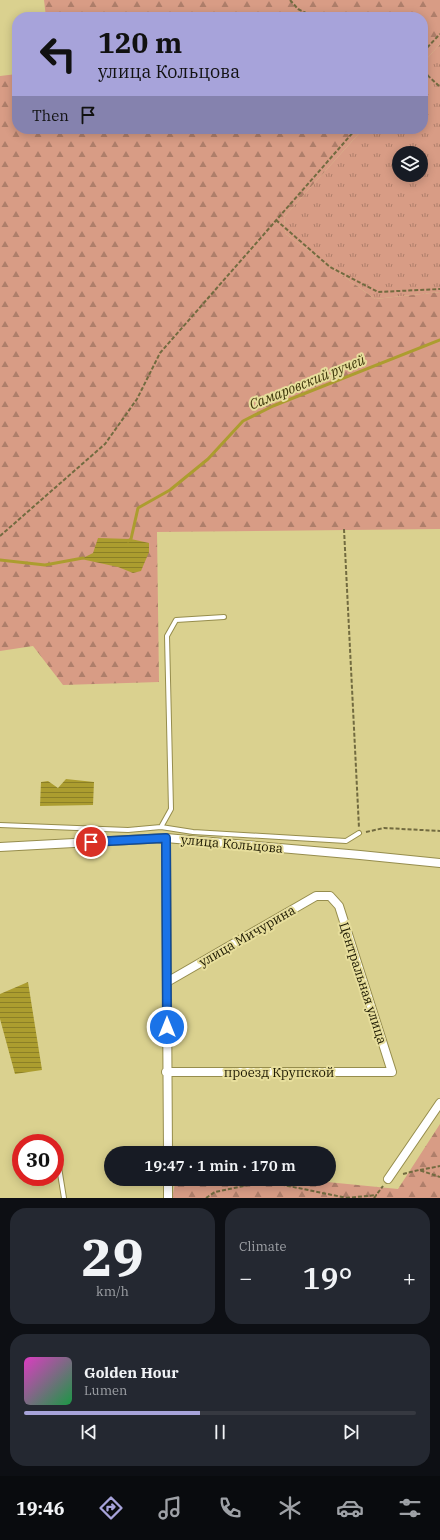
<!DOCTYPE html>
<meta charset="utf-8">
<style>
body{margin:0;font-family:"IBM Plex Serif",serif;background:#242831;color:#f1f3f6;height:100vh;display:flex;flex-direction:column;font-size:15px;white-space:nowrap}
*{box-sizing:border-box;margin:0}
p{font-size:13px;color:#9ea1a6}
.icon{flex:none;width:22px;height:22px;fill:none;stroke:currentColor;stroke-width:2;stroke-linecap:round;stroke-linejoin:round}
.map{position:relative;height:1198px;overflow:hidden}
.side{display:flex;flex-direction:column;gap:10px;padding:10px;background:#0d0f14;flex:1}
.side>*{flex:none}
.guide{position:absolute;left:12px;top:12px;width:416px;height:122px;border-radius:16px;box-shadow:0 2px 10px #0003;background:#a7a3da;color:#111;overflow:hidden}
.tools{position:absolute;left:392px;top:146px;display:grid;gap:8px}
.tools a{display:grid;place-items:center;width:36px;height:36px;border-radius:50%;background:#171b24;box-shadow:0 2px 10px #0003;font-size:20px}
.speed{position:absolute;left:12px;top:1134px;display:flex;gap:8px;font-size:20px;font-weight:700;text-align:center}
.speed>*{display:grid;place-content:center;width:52px;height:52px;border-radius:50%;background:#171b24;box-shadow:0 2px 10px #0003;line-height:1}
.speed .limit{border:6px solid #d22;background:#fff;color:#111}
.pin{position:absolute;display:grid;place-items:center;width:34px;height:34px;color:#fff;margin:-17px;border:2px solid #fff;border-radius:50%;box-shadow:0 1px 4px #0007}
.me{position:absolute;width:44px;margin:-22px;rotate:0deg;stroke-linejoin:round;filter:drop-shadow(0 0 3px #0008)}
.turn{display:flex;align-items:center;gap:14px;height:84px;padding:0 20px;font-size:18px}
.turn .icon{width:52px;height:52px;stroke-width:2.5}
.turn b{display:block;font-size:28px;line-height:34px}
.then{display:flex;align-items:center;height:38px;padding:0 20px;background:#0003;gap:8px;font-size:15px}
.big{font-size:30px;font-weight:600;line-height:1.1}
.side .widget{flex:1;display:flex;flex-direction:column;justify-content:center;gap:6px;min-width:0;padding:0 14px;border-radius:16px;background:#242831}
.side .dial{align-items:center;gap:0}
.dial b{font-size:52px;line-height:1}
.song{display:flex;align-items:center;gap:12px}
.cover{width:48px;height:48px;border-radius:6px;background:linear-gradient(135deg,hsl(310 70% 55%),hsl(140 70% 35%))}
.played{height:4px;border-radius:2px;background:linear-gradient(90deg,#a7a3da 45%,#363941 45%)}
.keys{display:flex;justify-content:space-around;direction:ltr}
.heat{display:flex;justify-content:space-between;align-items:center;font-size:22px;direction:ltr}
.side .tiles{flex:1;display:grid;gap:10px;grid-template-columns:1fr 1fr}
.widget:last-child{grid-column:span 2}
.trip{position:absolute;left:104px;top:1146px;width:232px;height:40px;border-radius:20px;background:#171b24;box-shadow:0 2px 10px #0003;font-weight:600;line-height:40px;text-align:center}
.menu{display:flex;height:64px;justify-content:space-around;align-items:center;background:#090b0e;color:#9ea1a6}
.menu .icon{width:28px;height:28px}
.menu .current{color:#a7a3da}
.menu b{font-size:18px;color:#f1f3f6}
.map>svg:first-child{display:block}
.grass{fill:url(#grass-tufts);fill-rule:evenodd}
.forest{fill:url(#forest-firs)}
.water{fill:url(#water-rules)}
.lines{fill:none;stroke-linecap:round;stroke-linejoin:round}
.stream{stroke:#ac9d2f;stroke-width:3}
.lane-casing{stroke:#968d4d;stroke-width:6}
.street-casing{stroke:#968d4d;stroke-width:10}
.path{stroke:#726b40;stroke-width:2;stroke-dasharray:4 2;stroke-linecap:butt}
.lane{stroke:#fff;stroke-width:4}
.street{stroke:#fff;stroke-width:8}
.route-casing{stroke:#114b97;stroke-width:10}
.route{stroke:#1a73e8;stroke-width:7}
.labels{text-anchor:middle;dominant-baseline:central;stroke-width:4;stroke-linejoin:round;paint-order:stroke}
.street-label{font-size:13px;fill:#1c1800;stroke:#e7de9c}
.water-label{font-size:14px;font-style:italic;fill:#3f380b;stroke:#e7de9c}
</style>
<div class="map">
<svg width="440" height="1198" viewBox="0 0 440 1198">
<defs>
<pattern id="grass-tufts" width="24" height="20" patternUnits="userSpaceOnUse"><rect width="24" height="20" fill="#d89c85"/><path d="M3 7l-1-3M5 7V3M7 7l1-3M15 17l-1-3M17 17v-4M19 17l1-3" fill="none" stroke="#ae7e6a"/></pattern>
<pattern id="forest-firs" width="22" height="20" patternUnits="userSpaceOnUse"><rect width="22" height="20" fill="#d89c85"/><path d="M5 1l3.5 6h-7zM16 11l3.5 6h-7z" fill="#ae7e6a"/></pattern>
<pattern id="water-rules" width="6" height="5" patternUnits="userSpaceOnUse"><rect width="6" height="5" fill="#ac9d2f"/><path d="M0 2.5h6" fill="none" stroke="#8b7f26"/></pattern>
</defs>
<rect width="100%" height="100%" fill="#dad18f"/>
<!-- grass -->
<path class="grass" d="M440,44V292L375,299L286,234L284,217L363,129H423V63ZM399,153H421V175H399Z"/>
<!-- forest -->
<path class="forest" d="M44,0H440V44L423,63V17H46Z
M17,74V129H363L284,217L286,234L375,299L440,292V529L157,532L159,682L63,685L33,646L0,651V76Z
M440,1124V1198H172L176,1179H297L398,1189Z"/>
<!-- water -->
<path class="water" d="M98,538L131,539L149,543V552L141,571L133,573L118,567L81,559L93,553Z
M66,779L94,782L93,805L40,806L41,782L48,781L58,788Z
M28,982L42,1070L15,1074L0,1019V994Z"/>
<g class="lines">
<!-- stream -->
<path class="stream" d="M128,541L131,539L138,508L170,490L208,459L243,421L273,406L440,340
M0,560L45,565L83,558"/>
<defs>
<path id="lane" d="M0,825L128,830L161,827L193,832L346,841L359,833
M161,827L171,809L167,636L176,620L224,617
M58,1161L64,1198"/>
<path id="street" d="M166,838L168,1153
M0,847L166,838L360,855L440,863
M166,1072H392L339,906L330,896H316L167,982
M168,1179V1198
M388,1179L440,1103"/>
</defs>
<!-- lane casing -->
<use href="#lane" class="lane-casing"/>
<!-- street casing -->
<use href="#street" class="street-casing"/>
<!-- path -->
<path class="path" d="M290,0L298,9L314,17
M423,52L440,34
M423,71L440,87
M276,220L330,267L378,292L440,289
M344,529L359,828
M0,536L105,444L137,399L160,353L356,129
M366,832L384,828L440,831
M420,1170L440,1166
M403,1174L419,1170L440,1177
M206,1198L215,1192L248,1185L269,1182L347,1198
M346,1198L377,1195
M374,1198L383,1186"/>
<!-- lane -->
<use href="#lane" class="lane"/>
<!-- street -->
<use href="#street" class="street"/>
</g>
<g class="lines">
<defs>
<path id="route" d="M91,842L166,838L167,1027"/>
</defs>
<!-- route casing -->
<use href="#route" class="route-casing"/>
<!-- route -->
<use href="#route" class="route"/>
</g>
<g class="labels">
<!-- street labels -->
<g class="street-label">
<text transform="translate(232 844) rotate(5)">улица Кольцова</text>
<text transform="translate(247 936) rotate(-30)">улица Мичурина</text>
<text transform="translate(363 983) rotate(72)">Центральная улица</text>
<text x="279" y="1072">проезд Крупской</text>
</g>
<!-- water labels -->
<g class="water-label">
<text transform="translate(307 382) rotate(-22)">Самаровский ручей</text>
</g>
</g>
</svg>
<div class="tools">
<a><svg class="icon" aria-label="layers" viewBox="0 0 24 24"><path d="M12 4l9 5-9 5-9-5zM3 14l9 5 9-5"/></svg></a>
</div>
<div class="speed"><div class="limit">30</div></div>
<div class="pin" style="left:91px;top:842px;background:#d93025"><svg class="icon" aria-label="arrive" viewBox="0 0 24 24"><path d="M6 21V4h12l-3 4 3 4H6"/></svg></div>
<svg class="me" style="left:167px;top:1027px" viewBox="-20 -20 40 40"><circle r="17" fill="#1a73e8" stroke="#fff" stroke-width="3"/><path d="M0-11L8 9 0 5-8 9z" fill="#fff"/></svg>
<div class="trip">19:47 · 1 min · 170 m</div>
<div class="guide">
<div class="turn"><svg class="icon" aria-label="left" viewBox="0 0 24 24"><path d="M17 20v-9H6M10 6l-5 5 5 5"/></svg><div><b>120 m</b>улица Кольцова</div></div>
<div class="then">Then<svg class="icon" aria-label="arrive" viewBox="0 0 24 24"><path d="M6 21V4h12l-3 4 3 4H6"/></svg></div>
</div>
</div>
<section class="side">
<div class="tiles">
<div class="widget dial"><b>29</b><p>km/h</p></div>
<div class="widget"><p>Climate</p>
<div class="heat"><a>−</a><b class="big">19°</b><a>+</a></div>
</div>
<div class="widget">
<div class="song"><i class="cover"></i><div><b>Golden Hour</b><p>Lumen</p></div></div>
<div class="played"></div>
<div class="keys"><svg class="icon" aria-label="previous" viewBox="0 0 24 24"><path d="M18 5L8 12l10 7zM5 5v14"/></svg><svg class="icon" aria-label="pause" viewBox="0 0 24 24"><path d="M8 5v14M16 5v14"/></svg><svg class="icon" aria-label="next" viewBox="0 0 24 24"><path d="M6 5l10 7-10 7zM19 5v14"/></svg></div>
</div>
</div>
</section>
<nav class="menu">
<b>19:46</b>
<svg class="icon current" aria-label="directions" viewBox="0 0 24 24"><path d="M12 3l9 9-9 9-9-9zM9 14v-3h6M13 9l2 2-2 2"/></svg>
<svg class="icon" aria-label="music" viewBox="0 0 24 24"><path d="M9 18V5l10-2v13"/><circle cx="6" cy="18" r="3"/><circle cx="16" cy="16" r="3"/></svg>
<svg class="icon" aria-label="phone" viewBox="0 0 24 24"><path d="M5 4h4l2 5-3 2q2 4 5 5l2-3 5 2v4C11 20 4 13 5 4z"/></svg>
<svg class="icon" aria-label="climate" viewBox="0 0 24 24"><path d="M12 3v18M4 7l16 10M4 17L20 7"/></svg>
<svg class="icon" aria-label="car" viewBox="0 0 24 24"><path d="M5 17H2v-5l4-1 3-4h7l3 4 3 1v5h-3M9 17h6M6 11h13"/><circle cx="7" cy="17" r="2"/><circle cx="17" cy="17" r="2"/></svg>
<svg class="icon" aria-label="filters" viewBox="0 0 24 24"><path d="M4 7h16M4 17h16"/><circle cx="9" cy="7" r="2"/><circle cx="15" cy="17" r="2"/></svg>
</nav>
